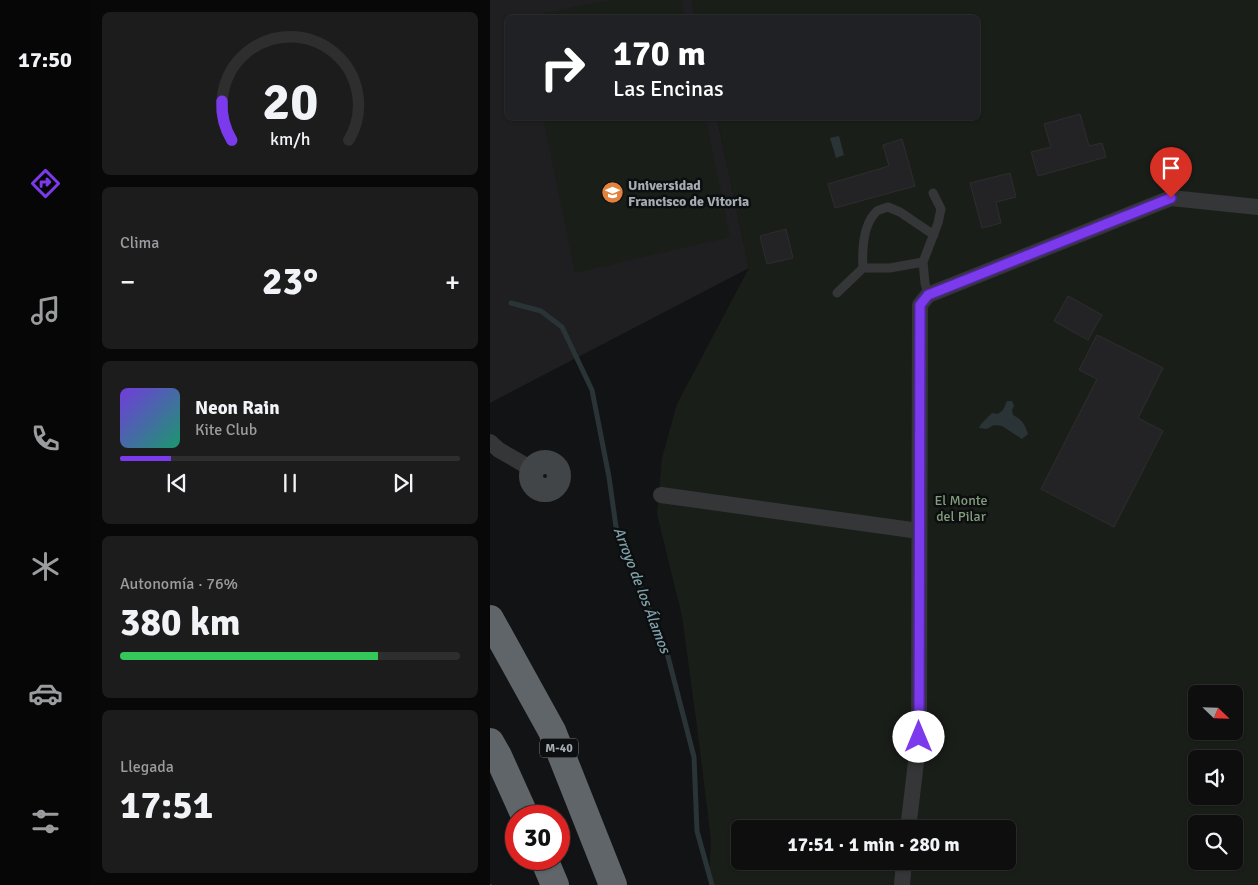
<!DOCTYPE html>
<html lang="es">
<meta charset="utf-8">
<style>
body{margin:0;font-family:Signika,sans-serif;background:#1c1c1d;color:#f1f3f6;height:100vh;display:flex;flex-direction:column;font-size:19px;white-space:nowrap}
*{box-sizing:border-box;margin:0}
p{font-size:16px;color:#9b9c9e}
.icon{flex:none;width:28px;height:28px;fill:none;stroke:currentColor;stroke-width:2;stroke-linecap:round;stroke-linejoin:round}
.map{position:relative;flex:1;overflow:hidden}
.details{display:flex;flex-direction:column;gap:12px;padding:12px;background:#080808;width:400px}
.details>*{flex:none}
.banner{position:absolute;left:15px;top:15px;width:475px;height:105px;border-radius:8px;box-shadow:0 1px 4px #0004,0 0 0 1px #2e2e2f;background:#202124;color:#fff;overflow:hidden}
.needle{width:32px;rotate:113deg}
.tools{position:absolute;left:698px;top:685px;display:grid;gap:10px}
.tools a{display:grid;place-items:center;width:55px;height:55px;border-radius:8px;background:#0e0e0f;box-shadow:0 1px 4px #0004,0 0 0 1px #2e2e2f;font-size:25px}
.speed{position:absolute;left:15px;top:805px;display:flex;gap:10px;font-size:25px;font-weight:700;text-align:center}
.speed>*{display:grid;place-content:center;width:65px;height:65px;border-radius:50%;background:#0e0e0f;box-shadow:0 1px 4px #0004,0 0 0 1px #2e2e2f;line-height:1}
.speed .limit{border:8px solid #d22;background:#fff;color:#111}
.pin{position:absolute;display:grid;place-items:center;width:42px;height:42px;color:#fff;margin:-51px -21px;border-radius:50% 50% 50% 0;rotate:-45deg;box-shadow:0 0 5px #0007}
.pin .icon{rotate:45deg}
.me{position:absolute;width:55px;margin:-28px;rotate:0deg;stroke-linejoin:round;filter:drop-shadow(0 0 4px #0008)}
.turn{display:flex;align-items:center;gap:18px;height:105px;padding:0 25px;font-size:22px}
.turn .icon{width:65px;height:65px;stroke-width:2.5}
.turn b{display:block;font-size:35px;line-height:42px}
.big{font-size:38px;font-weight:800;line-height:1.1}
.details .tile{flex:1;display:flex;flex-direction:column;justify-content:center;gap:8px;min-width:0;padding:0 18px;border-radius:8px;background:#1c1c1d}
.details .dial{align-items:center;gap:0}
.dial svg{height:130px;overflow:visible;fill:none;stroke:#2e2e2f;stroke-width:7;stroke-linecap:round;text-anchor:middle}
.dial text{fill:#f1f3f6;stroke:none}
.song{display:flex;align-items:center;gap:15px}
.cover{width:60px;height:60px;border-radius:8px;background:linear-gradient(135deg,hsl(260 70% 55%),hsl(160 70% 35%))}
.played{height:5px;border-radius:2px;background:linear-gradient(90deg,#7c3aed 15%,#2e2e2f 15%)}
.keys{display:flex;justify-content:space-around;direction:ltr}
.heat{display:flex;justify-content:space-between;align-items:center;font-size:28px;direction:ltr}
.charge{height:8px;border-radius:4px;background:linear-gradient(90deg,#34c759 76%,#2e2e2f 0)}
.trip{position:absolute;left:241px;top:820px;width:285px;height:50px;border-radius:8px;background:#0e0e0f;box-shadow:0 1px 4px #0004,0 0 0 1px #2e2e2f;font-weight:800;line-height:50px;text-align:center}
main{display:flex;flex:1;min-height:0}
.tab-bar{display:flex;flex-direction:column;width:90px;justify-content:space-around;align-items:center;background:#060606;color:#9b9c9e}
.tab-bar .icon{width:35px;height:35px}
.tab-bar .on{color:#7c3aed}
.tab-bar b{font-size:22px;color:#f1f3f6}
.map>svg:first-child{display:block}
.built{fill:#1f1f21}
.green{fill:#1a1e19;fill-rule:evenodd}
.water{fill:#2a3436}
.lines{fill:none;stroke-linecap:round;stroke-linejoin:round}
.stream{stroke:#2a3436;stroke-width:5}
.building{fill:#232325;stroke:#2d2d30}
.path{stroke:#3a3d3f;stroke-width:3;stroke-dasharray:2.5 4;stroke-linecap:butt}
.lane{stroke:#343638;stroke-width:9}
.street{stroke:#343638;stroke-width:16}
.secondary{stroke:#424548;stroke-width:24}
.highway{stroke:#606569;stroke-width:28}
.route-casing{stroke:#51269a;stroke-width:12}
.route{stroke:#7c3aed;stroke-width:9}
.labels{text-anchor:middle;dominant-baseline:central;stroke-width:5;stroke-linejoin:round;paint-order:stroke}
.shield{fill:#0d0e0f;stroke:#777d82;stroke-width:1}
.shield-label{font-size:12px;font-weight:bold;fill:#a5adb3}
.poi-label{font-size:14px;font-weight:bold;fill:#a5adb3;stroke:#0d0e0f;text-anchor:start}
.park-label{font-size:14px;fill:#839d7e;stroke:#0d0e0f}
.water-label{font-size:15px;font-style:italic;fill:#7fa1ab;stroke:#0d0e0f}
</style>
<main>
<nav class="tab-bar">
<b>17:50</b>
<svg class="icon on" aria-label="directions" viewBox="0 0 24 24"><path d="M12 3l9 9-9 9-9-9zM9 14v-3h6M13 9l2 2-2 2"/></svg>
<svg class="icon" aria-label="music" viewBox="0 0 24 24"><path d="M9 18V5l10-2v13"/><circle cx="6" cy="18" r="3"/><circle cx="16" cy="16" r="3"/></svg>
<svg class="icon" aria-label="phone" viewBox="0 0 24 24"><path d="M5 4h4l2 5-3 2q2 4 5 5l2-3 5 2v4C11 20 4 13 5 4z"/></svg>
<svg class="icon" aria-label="climate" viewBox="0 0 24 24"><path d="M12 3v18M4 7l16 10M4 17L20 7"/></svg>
<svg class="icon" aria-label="car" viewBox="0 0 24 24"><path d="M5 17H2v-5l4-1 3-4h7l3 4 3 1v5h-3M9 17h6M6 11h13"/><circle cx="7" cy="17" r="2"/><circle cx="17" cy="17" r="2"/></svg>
<svg class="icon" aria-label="filters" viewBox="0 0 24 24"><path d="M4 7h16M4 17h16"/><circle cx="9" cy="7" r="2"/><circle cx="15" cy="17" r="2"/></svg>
</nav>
<section class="details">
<div class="tile dial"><svg viewBox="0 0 100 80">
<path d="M14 69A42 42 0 1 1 86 69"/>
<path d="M14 69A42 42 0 0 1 8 45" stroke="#7c3aed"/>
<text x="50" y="56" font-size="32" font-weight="700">20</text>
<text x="50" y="72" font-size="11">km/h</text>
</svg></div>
<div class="tile"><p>Clima</p>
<div class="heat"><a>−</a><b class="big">23°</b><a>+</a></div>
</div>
<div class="tile">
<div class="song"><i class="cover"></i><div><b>Neon Rain</b><p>Kite Club</p></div></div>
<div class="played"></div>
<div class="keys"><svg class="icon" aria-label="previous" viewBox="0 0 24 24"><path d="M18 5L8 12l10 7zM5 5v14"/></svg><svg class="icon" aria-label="pause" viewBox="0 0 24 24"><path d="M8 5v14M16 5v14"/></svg><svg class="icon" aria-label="next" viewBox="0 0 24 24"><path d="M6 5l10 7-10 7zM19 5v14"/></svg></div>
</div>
<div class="tile"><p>Autonomía · 76%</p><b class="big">380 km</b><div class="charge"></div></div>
<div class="tile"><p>Llegada</p><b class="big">17:51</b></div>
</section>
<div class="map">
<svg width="768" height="885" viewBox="0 0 768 885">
<rect width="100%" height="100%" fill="#121314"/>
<!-- built -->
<path class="built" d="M0,0H203L202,2L205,17L18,18V118H227L259,268L0,403Z"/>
<!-- green -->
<path class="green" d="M118,0H192L195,17H36Z
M203,0H768V885H219L221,840L206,719L192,616L167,514L172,458L187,404L259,268L227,118H488V18L205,17L202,2ZM706,694H744V731H706ZM706,759H744V796H706ZM706,824H744V861H706ZM250,829H518V861H250Z
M53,118H216L240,237L85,273Z"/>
<!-- water -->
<path class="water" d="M349,136L354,155L346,158L340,138Z
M517,401H522L524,406L522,410L523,415C532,420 535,424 538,434L532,439L512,426L504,425L497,429L489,428L491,424L502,413L508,414L513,410Z"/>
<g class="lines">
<!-- stream -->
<path class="stream" d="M21,303L51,311L72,327L102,390L119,477L126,527L176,649L204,757L207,831L222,885"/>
</g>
<!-- building -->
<path class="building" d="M590,114L599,146L612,143L616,157L548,176L541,152L561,147L554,124Z
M412,139L425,186L345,208L338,184L399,166L393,145Z
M520,173L526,197L506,202L511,223L492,228L480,183Z
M296,229L303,258L277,264L270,236Z
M578,296L612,315L598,340L564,321Z
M607,335L673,368L648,418L673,431L624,527L551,489L607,379L589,370Z"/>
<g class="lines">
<!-- path -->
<path class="path" d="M0,884V885"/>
<!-- lane -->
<path class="lane" d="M433,262L435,283L438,295
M373,268C372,251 373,224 387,211C390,209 395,208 398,207L410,212L444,235
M347,293L373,268H400L433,262L448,223L451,209L443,193"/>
<!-- street -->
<path class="street" d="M0,442L9,450L42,469
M171,495L429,531
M418,829L429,737L430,305L438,295L681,198L768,207
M412,885L414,861"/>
<!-- secondary -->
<path class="secondary" d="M41 476a14 14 0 1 1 28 0a14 14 0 1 1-28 0Z"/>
<!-- highway -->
<path class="highway" d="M0,619L62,731L123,885
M0,742L8,756L35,816
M54,859L65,885"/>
</g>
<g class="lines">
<defs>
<path id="route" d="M429,737L430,305L438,295L681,198"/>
</defs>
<!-- route casing -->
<use href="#route" class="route-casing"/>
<!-- route -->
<use href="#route" class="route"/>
</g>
<!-- icons -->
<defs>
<symbol id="university-disc" viewBox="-11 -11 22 22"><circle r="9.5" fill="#e1833e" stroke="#0d0e0f"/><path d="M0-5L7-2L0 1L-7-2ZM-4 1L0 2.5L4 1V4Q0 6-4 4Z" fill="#fff"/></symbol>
</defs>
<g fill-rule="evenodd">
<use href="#university-disc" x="110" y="180" width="25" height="25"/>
</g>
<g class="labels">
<!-- shield labels -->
<rect class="shield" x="50" y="738.5" width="38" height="19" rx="4"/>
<g class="shield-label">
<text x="69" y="748">M-40</text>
</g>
<!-- poi labels -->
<g class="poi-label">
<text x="138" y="185">Universidad<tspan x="138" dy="16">Francisco de Vitoria</tspan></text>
</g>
<!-- park labels -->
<g class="park-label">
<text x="471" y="500">El Monte<tspan x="471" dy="16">del Pilar</tspan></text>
</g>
<!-- water labels -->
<g class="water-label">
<text transform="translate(152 590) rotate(69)">Arroyo de los Álamos</text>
</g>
</g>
</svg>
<div class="tools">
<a><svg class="needle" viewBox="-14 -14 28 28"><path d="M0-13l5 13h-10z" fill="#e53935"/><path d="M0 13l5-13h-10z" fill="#9b9c9e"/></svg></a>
<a><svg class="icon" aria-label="sound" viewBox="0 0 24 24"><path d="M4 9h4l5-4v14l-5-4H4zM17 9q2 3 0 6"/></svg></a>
<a><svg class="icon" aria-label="search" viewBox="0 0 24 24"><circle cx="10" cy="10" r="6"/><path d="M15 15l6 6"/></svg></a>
</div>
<div class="speed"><div class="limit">30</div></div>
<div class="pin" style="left:681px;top:198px;background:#d93025"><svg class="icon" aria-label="arrive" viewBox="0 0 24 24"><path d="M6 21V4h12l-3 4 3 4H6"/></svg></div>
<svg class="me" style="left:429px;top:737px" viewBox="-20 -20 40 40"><circle r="19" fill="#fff"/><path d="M0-13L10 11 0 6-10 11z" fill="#7c3aed"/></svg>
<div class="trip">17:51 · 1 min · 280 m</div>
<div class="banner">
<div class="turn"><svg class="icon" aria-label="right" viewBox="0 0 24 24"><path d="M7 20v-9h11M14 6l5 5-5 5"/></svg><div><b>170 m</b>Las Encinas</div></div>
</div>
</div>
</main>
